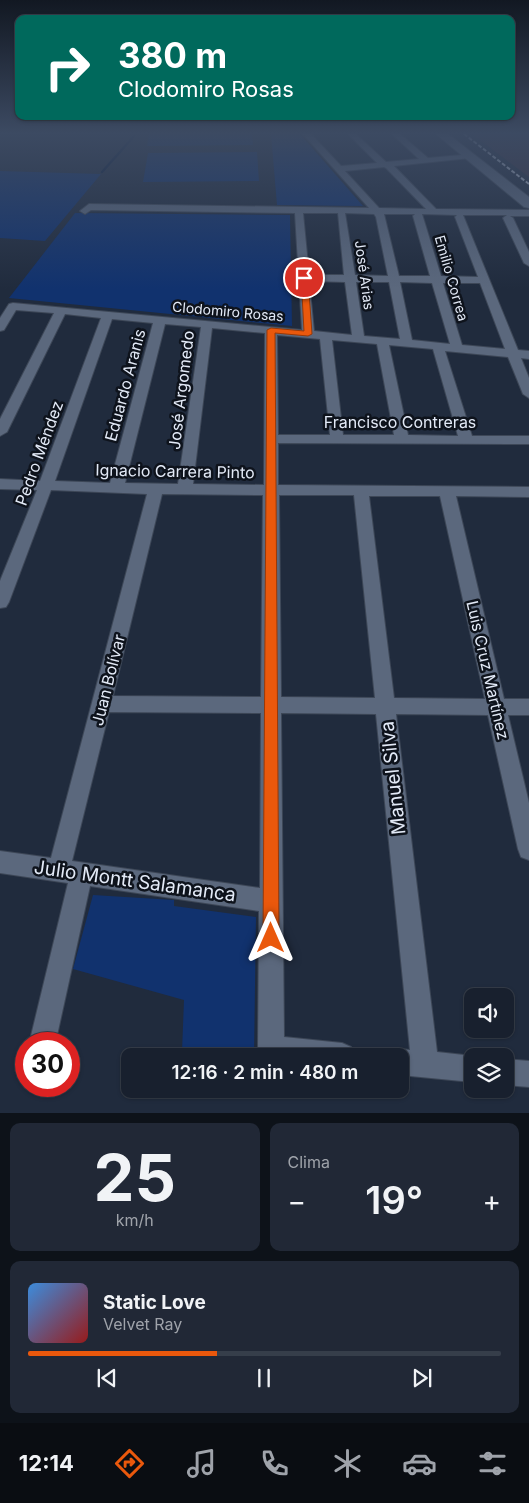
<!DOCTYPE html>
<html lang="es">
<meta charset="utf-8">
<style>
body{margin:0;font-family:Inter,sans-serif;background:#212836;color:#f1f3f6;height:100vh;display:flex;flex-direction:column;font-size:19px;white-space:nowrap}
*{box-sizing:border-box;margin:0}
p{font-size:16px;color:#9fa3aa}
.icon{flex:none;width:28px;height:28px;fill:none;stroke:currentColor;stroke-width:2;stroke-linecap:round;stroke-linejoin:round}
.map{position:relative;height:1113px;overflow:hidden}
.details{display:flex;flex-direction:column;gap:10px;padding:10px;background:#0d1219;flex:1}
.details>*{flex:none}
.guide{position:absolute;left:15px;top:15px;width:500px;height:105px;border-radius:10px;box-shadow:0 1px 4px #0004,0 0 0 1px #363e4a;background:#00695c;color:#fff;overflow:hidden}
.controls{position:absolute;left:464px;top:988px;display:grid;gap:10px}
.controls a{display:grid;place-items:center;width:50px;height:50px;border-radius:10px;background:#18202e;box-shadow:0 1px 4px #0004,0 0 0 1px #363e4a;font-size:25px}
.speed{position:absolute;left:15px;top:1032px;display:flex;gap:10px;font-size:25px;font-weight:700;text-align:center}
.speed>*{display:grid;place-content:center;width:65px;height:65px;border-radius:50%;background:#18202e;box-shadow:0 1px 4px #0004,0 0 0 1px #363e4a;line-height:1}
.speed .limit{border:8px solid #d22;background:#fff;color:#111}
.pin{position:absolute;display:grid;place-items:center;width:42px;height:42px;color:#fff;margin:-21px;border:2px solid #fff;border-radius:50%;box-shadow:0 1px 5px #0007}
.me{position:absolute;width:55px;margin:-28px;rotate:0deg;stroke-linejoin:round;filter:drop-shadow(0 0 4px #0008)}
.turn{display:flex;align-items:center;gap:18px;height:105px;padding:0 20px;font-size:22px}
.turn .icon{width:65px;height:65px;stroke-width:2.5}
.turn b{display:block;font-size:35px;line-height:42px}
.big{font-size:38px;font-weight:600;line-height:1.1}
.details .card{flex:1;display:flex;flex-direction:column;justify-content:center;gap:8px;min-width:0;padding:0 18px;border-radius:10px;background:#212836}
.details .dial{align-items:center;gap:0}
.dial b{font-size:65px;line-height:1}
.song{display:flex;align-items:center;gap:15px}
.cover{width:60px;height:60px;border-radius:8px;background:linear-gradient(135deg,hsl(210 70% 55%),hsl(0 70% 35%))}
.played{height:5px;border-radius:2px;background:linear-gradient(90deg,#ea580c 40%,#363e4a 40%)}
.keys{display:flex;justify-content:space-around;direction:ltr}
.heat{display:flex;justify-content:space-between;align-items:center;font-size:28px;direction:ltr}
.details .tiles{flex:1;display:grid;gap:10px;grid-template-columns:1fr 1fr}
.card:last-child{grid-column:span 2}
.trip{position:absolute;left:121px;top:1048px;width:288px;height:50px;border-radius:10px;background:#18202e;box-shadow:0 1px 4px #0004,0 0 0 1px #363e4a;font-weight:600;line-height:50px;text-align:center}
.tab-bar{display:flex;height:80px;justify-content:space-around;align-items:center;background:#0a0d12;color:#9fa3aa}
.tab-bar .icon{width:35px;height:35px}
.tab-bar .current{color:#ea580c}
.tab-bar b{font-size:22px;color:#f1f3f6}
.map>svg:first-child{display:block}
.education{fill:#372e3e}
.green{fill:#11326e}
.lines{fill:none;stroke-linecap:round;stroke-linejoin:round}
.stream{stroke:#001435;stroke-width:2.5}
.street-casing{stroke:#3d4757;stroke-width:2}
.secondary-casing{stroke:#3d4757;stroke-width:2}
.street{fill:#5b687d;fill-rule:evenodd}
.secondary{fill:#5b687d;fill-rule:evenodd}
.rail{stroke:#c4ccda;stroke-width:2;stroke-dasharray:4 2;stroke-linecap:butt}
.route{fill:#ea580c;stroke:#983908}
.labels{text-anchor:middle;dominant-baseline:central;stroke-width:5;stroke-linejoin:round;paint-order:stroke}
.far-street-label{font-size:14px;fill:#e3eaf7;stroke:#0e131c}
.street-label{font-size:16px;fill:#e3eaf7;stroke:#0e131c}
.near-street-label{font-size:19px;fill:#e3eaf7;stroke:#0e131c}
</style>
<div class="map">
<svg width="529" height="1113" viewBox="0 0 529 1113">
<rect width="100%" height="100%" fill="#202b3d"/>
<!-- education -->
<path class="education" d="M472,134H529V177Z"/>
<!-- green -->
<path class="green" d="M149,134H252L253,145L147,146Z
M271,134H300L363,206L277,205Z
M257,152L259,181L143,182L148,153Z
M0,171L101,174L45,241L0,238Z
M75,213L290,215L292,326L9,298Z
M93,895L174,900V906L256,917L254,1056H201L182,1052L184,1000L73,969Z"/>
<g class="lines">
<!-- stream -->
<path class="stream" d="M102,172L136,134"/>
<defs>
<path id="street" d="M303,134H311L341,166L377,163L348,134H356L386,162L419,159L392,134H400L428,158L473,154V158H470L394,166L436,209L529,210V216H510L513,218L529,252V266L524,263L503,218L507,215H463L518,350L529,351V359L521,358L529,378V398L523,394L508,357L445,351L472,436H529V444L278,443V485L529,487V497L456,496L504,699H529V715H508L529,803V860L521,857L518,849L488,715L396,714L437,1052L473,1056L472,1082L400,1075V1056H389L391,1053L400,1049L410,1050L376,714L281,713L284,1037L342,1043L351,1047L355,1056H261L258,1049L259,911L90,886L56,1040L54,1044H32L30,1040L68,883L0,873V851L51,858L147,494L51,490L9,602L6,607L0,608V581L37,490L0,489V479L40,481L101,318L65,314L7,432L0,436V419L54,313L16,310L4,330L0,331V318L9,304L13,303L302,330L295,213L91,210L85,214L80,211L89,204L369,208ZM384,167L386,168L426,209L379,208L345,171ZM303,213H338L344,275H309ZM345,213L374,214L376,217L388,276L355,275ZM384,214H415L413,216L430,276H399ZM422,214L457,215L455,217L478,277L441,276ZM309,281L345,282L352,335L314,331ZM356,282H389L400,339L364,336ZM400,282L432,283L450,344L412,340ZM443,283H480L505,349L462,345ZM112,319L153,323L110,483L55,481ZM165,324L201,327L178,484L125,483ZM212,328L265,333L264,485L193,484ZM277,335L320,339L330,435H278ZM332,340L377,344L394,435H343ZM389,345L433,349L458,436L408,435ZM162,494L263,495L261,697L113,696ZM279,495H354L375,698L281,697ZM369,496H440L485,699L394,698ZM109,712L261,713L260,888L72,861Z
M505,1059L529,1061V1087L505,1085Z"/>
<path id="secondary" d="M436,134H448L529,197V208L524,207Z"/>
</defs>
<!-- street casing -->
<use href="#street" class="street-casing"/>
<!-- secondary casing -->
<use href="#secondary" class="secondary-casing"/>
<!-- street -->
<use href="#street" class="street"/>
<!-- secondary -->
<use href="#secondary" class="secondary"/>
<!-- rail -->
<path class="rail" d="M464,134L529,184"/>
</g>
<!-- sky -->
<linearGradient id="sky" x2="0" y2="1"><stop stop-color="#121822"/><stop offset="0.46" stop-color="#3c4a62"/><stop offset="1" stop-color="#3c4a62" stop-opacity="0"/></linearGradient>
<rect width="529" height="289" fill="url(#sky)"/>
<!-- route -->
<path class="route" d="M301,276L308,278L312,334L308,336L275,333L279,938L277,944L271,946L265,944L263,938L267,330L271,328L304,331Z"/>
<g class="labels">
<!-- far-street labels -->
<g class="far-street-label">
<text transform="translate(365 275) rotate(82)">José Arias</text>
<text transform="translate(452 278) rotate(74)">Emilio Correa</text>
<text transform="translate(228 311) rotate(5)">Clodomiro Rosas</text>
</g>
<!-- street labels -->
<g class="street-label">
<text transform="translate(125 385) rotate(-75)">Eduardo Aranis</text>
<text transform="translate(181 390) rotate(-83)">José Argomedo</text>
<text x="400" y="422">Francisco Contreras</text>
<text transform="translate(39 453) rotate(-70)">Pedro Méndez</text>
<text transform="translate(175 471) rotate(1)">Ignacio Carrera Pinto</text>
<text transform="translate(488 670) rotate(77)">Luis Cruz Martínez</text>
<text transform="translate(108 680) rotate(-76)">Juan Bolívar</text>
</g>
<!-- near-street labels -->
<g class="near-street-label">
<text transform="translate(393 778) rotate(-96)">Manuel Silva</text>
<text transform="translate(135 881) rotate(8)">Julio Montt Salamanca</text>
</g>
</g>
</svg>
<div class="controls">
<a><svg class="icon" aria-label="sound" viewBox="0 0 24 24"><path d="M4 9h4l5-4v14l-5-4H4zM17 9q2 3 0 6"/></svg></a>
<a><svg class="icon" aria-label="layers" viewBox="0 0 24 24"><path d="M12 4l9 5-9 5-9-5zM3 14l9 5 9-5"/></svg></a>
</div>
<div class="speed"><div class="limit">30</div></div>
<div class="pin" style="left:304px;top:278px;background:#d93025"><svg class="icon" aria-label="arrive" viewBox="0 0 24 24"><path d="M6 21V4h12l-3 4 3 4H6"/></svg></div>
<svg class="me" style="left:271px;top:938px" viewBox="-20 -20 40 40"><path d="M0-17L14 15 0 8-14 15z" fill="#ea580c" stroke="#fff" stroke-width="4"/></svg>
<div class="trip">12:16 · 2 min · 480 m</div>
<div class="guide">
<div class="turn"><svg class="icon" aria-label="right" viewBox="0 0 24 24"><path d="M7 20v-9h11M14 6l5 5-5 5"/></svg><div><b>380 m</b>Clodomiro Rosas</div></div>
</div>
</div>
<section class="details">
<div class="tiles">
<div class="card dial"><b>25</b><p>km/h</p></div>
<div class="card"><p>Clima</p>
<div class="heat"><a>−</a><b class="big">19°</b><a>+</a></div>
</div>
<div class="card">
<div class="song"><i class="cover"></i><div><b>Static Love</b><p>Velvet Ray</p></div></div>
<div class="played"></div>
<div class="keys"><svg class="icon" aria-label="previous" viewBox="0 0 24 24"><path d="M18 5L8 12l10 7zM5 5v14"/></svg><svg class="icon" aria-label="pause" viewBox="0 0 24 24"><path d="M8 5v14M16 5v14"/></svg><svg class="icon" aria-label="next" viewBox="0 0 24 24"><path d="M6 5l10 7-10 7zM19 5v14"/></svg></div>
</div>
</div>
</section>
<nav class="tab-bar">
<b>12:14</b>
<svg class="icon current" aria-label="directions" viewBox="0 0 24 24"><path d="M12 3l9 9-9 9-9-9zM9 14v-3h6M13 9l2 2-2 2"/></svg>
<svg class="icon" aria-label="music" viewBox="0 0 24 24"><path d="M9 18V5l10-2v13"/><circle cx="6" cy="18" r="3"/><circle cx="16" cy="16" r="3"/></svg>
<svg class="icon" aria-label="phone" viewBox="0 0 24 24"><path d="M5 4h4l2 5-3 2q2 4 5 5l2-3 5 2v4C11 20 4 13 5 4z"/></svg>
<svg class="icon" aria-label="climate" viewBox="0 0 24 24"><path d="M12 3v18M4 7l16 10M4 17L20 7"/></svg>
<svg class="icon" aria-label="car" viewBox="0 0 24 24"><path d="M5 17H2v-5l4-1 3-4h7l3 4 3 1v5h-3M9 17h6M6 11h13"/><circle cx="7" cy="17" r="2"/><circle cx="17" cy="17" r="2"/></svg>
<svg class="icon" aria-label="filters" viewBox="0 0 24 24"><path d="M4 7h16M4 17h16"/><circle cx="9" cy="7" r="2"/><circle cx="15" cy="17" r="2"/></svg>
</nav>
